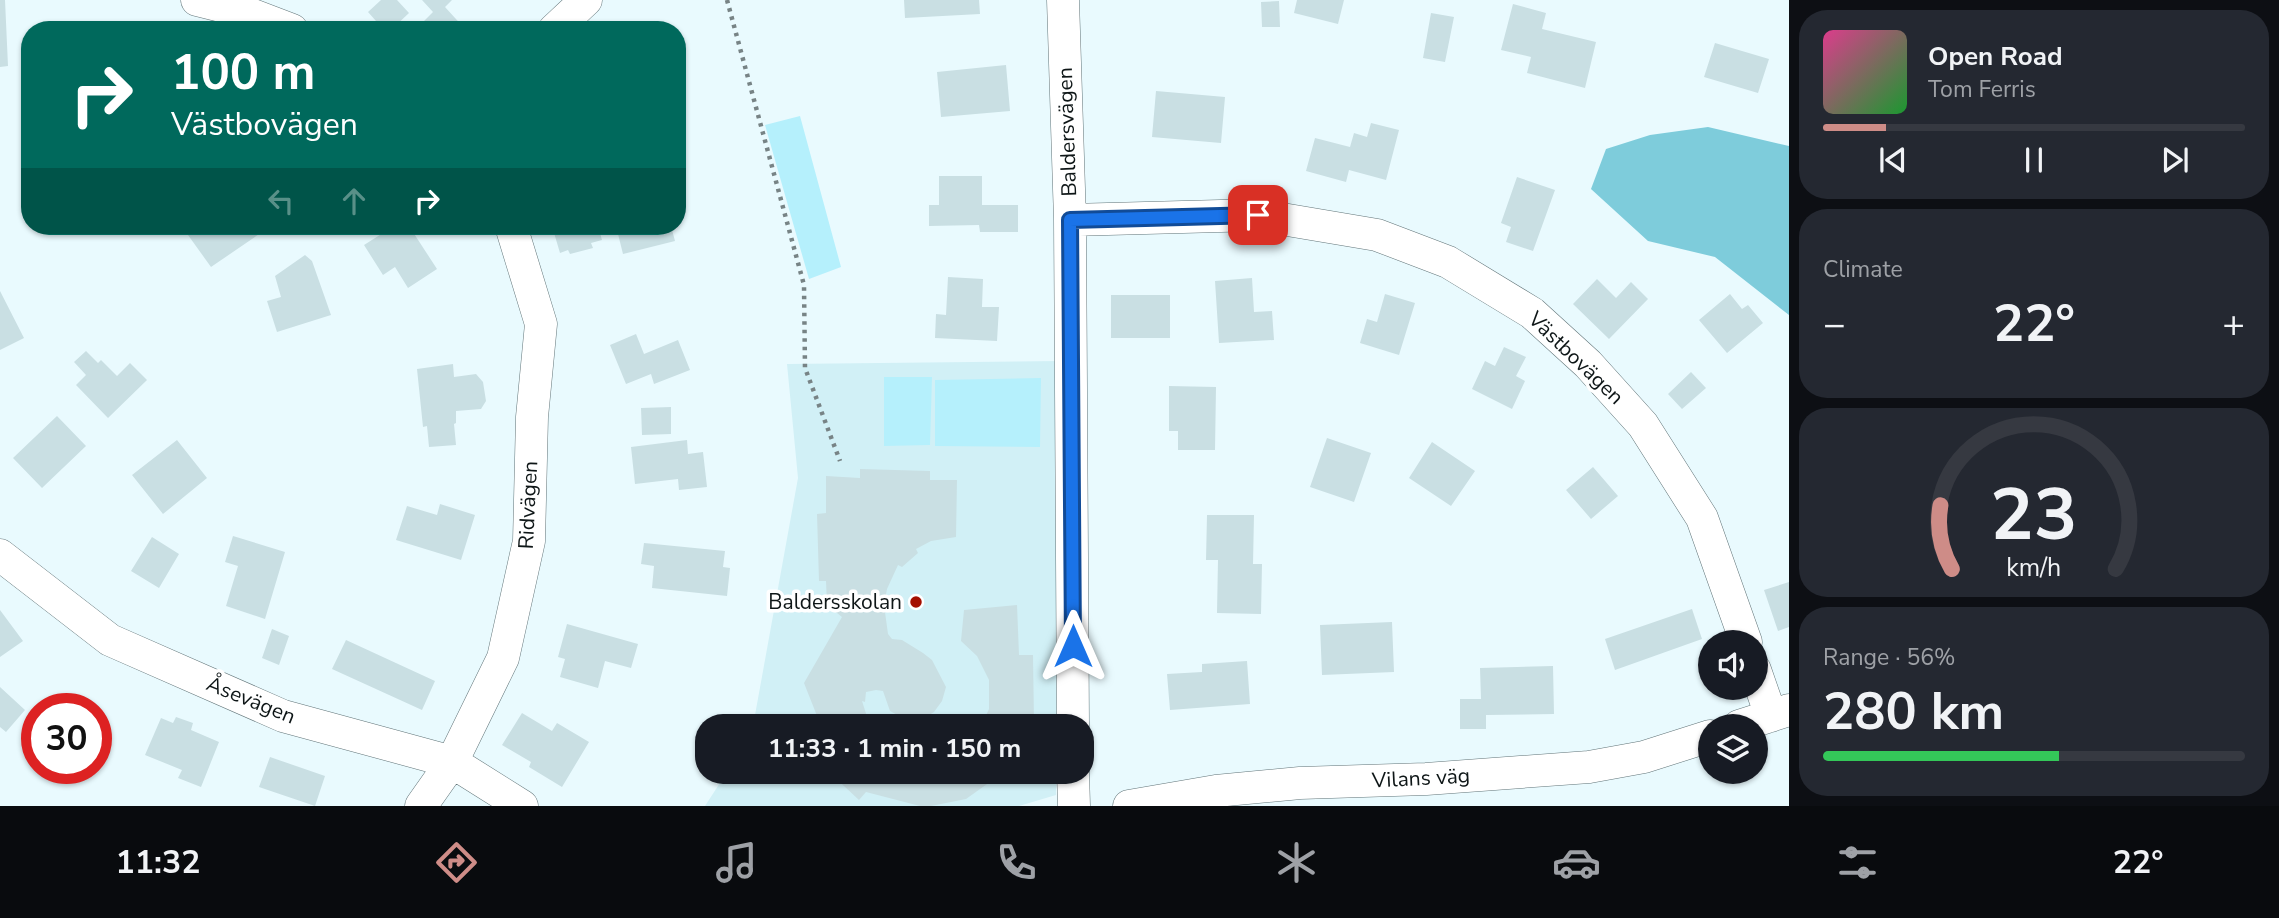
<!DOCTYPE html>
<meta charset="utf-8">
<style>
body{margin:0;font-family:"Nunito Sans",sans-serif;background:#242831;color:#f1f3f6;height:100vh;display:flex;flex-direction:column;font-size:26px;white-space:nowrap}
*{box-sizing:border-box;margin:0}
p{font-size:23px;color:#9ea1a6}
.icon{flex:none;width:38px;height:38px;fill:none;stroke:currentColor;stroke-width:2;stroke-linecap:round;stroke-linejoin:round}
.map{position:relative;flex:1;overflow:hidden}
.details{display:flex;flex-direction:column;gap:10px;padding:10px;background:#0d0f14;width:490px}
.details>*{flex:none}
.top-card{position:absolute;left:21px;top:21px;width:665px;height:214px;border-radius:28px;box-shadow:0 2px 5px #0004;background:#00695c;color:#fff;overflow:hidden}
.tools{position:absolute;left:1698px;top:630px;display:grid;gap:14px}
.tools a{display:grid;place-items:center;width:70px;height:70px;border-radius:50%;background:#171b24;box-shadow:0 2px 5px #0004;font-size:35px}
.speed{position:absolute;left:21px;top:693px;display:flex;gap:14px;font-size:35px;font-weight:700;text-align:center}
.speed>*{display:grid;place-content:center;width:91px;height:91px;border-radius:50%;background:#171b24;box-shadow:0 2px 5px #0004;line-height:1}
.speed .limit{border:10px solid #d22;background:#fff;color:#111}
.pin{position:absolute;display:grid;place-items:center;width:60px;height:60px;color:#fff;margin:-30px;border-radius:14px;box-shadow:0 4px 10px #0006}
.me{position:absolute;width:77px;margin:-38px;rotate:0deg;stroke-linejoin:round;filter:drop-shadow(0 0 5px #0008)}
.turn{display:flex;align-items:center;gap:24px;height:147px;padding:0 35px;font-size:32px}
.turn .icon{width:91px;height:91px;stroke-width:2.5}
.turn b{display:block;font-size:49px;line-height:60px}
.lanes{display:flex;align-items:center;height:66px;padding:0 35px;background:#0003;justify-content:center;gap:35px;direction:ltr}
.lanes .off{opacity:.35}
.big{font-size:52px;font-weight:700;line-height:1.1}
.details .tile{flex:1;display:flex;flex-direction:column;justify-content:center;gap:10px;min-width:0;padding:0 24px;border-radius:28px;background:#242831}
.details .dial{align-items:center;gap:0}
.dial svg{height:182px;overflow:visible;fill:none;stroke:#363941;stroke-width:7;stroke-linecap:round;text-anchor:middle}
.dial text{fill:#f1f3f6;stroke:none}
.song{display:flex;align-items:center;gap:21px}
.cover{width:84px;height:84px;border-radius:10px;background:linear-gradient(135deg,hsl(330 70% 55%),hsl(130 70% 35%))}
.played{height:7px;border-radius:4px;background:linear-gradient(90deg,#ce8c87 15%,#363941 15%)}
.keys{display:flex;justify-content:space-around;direction:ltr}
.heat{display:flex;justify-content:space-between;align-items:center;font-size:38px;direction:ltr}
.charge{height:10px;border-radius:5px;background:linear-gradient(90deg,#34c759 56%,#363941 0)}
.trip{position:absolute;left:695px;top:714px;width:399px;height:70px;border-radius:28px;background:#171b24;box-shadow:0 2px 5px #0004;font-weight:700;line-height:70px;text-align:center}
.tabs{display:flex;height:112px;justify-content:space-around;align-items:center;background:#090b0e;color:#9ea1a6}
.tabs .icon{width:49px;height:49px}
.tabs .active{color:#ce8c87}
.tabs b{font-size:32px;color:#f1f3f6}
main{display:flex;flex:1;min-height:0}
.map>svg:first-child{display:block}
.built{fill:#d1f0f6}
.green{fill:#b5f0fc}
.forest{fill:#7eccdb}
.building{fill:#c9dfe3}
.lines{fill:none;stroke-linecap:round;stroke-linejoin:round}
.minor-casing{stroke:#627579;stroke-width:33}
.path{stroke:#778385;stroke-width:4.5;stroke-dasharray:3.5 5;stroke-linecap:butt}
.minor{stroke:#fff;stroke-width:32}
.route-casing{stroke:#114b97;stroke-width:18}
.route{stroke:#1a73e8;stroke-width:12}
.poi-dot{fill:#a40f00;stroke:#fff;stroke-width:2.5}
.labels{text-anchor:middle;dominant-baseline:central;stroke-width:7;stroke-linejoin:round;paint-order:stroke}
.street-label{font-size:21px;fill:#0e1617;stroke:#fff}
.poi-label{font-size:21px;fill:#0e1617;stroke:#fff;text-anchor:end}
</style>
<main>
<div class="map">
<svg width="1789" height="806" viewBox="0 0 1789 806">
<rect width="100%" height="100%" fill="#e9fafe"/>
<!-- built -->
<path class="built" d="M1060,361L1056,726H753L798,478L787,364Z
M727,772H1056V795L1019,806H705Z"/>
<!-- green -->
<path class="green" d="M800,116L841,267L809,279L765,125Z
M884,377H932L930,445L884,446Z
M1041,378L1040,447L935,446V380Z"/>
<!-- forest -->
<path class="forest" d="M1708,127L1789,146V315L1715,257L1648,241L1591,189L1606,149L1650,135Z"/>
<!-- building -->
<path class="building" d="M0,0H5L8,66L0,67Z
M381,0H397L409,13L391,30H384L368,12Z
M422,0H452L445,7L466,30H430L423,22L433,12Z
M904,0H979L980,14L905,18Z
M1297,0H1344L1338,24L1294,13Z
M1279,1L1280,27H1262L1261,2Z
M1513,4L1546,13L1542,29L1596,42L1585,88L1527,73L1531,57L1501,50Z
M1431,13L1454,17L1445,62L1423,58Z
M111,22L146,26V30H111Z
M1715,43L1769,59L1758,93L1704,77Z
M1006,65L1010,111L941,117L937,72Z
M1156,91L1225,97L1221,143L1152,137Z
M1371,123L1399,130L1386,180L1349,170L1346,182L1306,171L1315,138L1350,147L1354,133L1367,137Z
M939,176H982V205H1018V232H980L979,225L929,226V205H939Z
M1517,177L1555,190L1533,251L1506,242L1511,227L1501,223Z
M202,226H271L211,267L188,235Z
M394,226H409L437,269L408,288L395,267L383,275L364,245Z
M552,226H598L602,240L591,243L593,248L570,254L568,250L560,253Z
M616,226H671L675,241L623,254Z
M305,255L312,261L331,315L277,332L267,301L281,297L275,276Z
M948,277L983,279L982,307H999L997,341L935,338L936,314L946,315Z
M1252,278L1254,312L1272,311L1274,340L1219,343L1215,281Z
M1597,279L1616,298L1631,282L1648,299L1609,339L1573,304Z
M0,291L24,338L0,350Z
M1385,294L1415,303L1399,355L1360,343L1367,319L1377,322Z
M1730,294L1742,309L1748,305L1763,323L1727,353L1699,320Z
M1111,295H1170V338H1111Z
M636,334L644,354L678,340L690,370L654,384L651,374L626,384L610,345Z
M1504,347L1526,357L1516,376L1525,381L1512,409L1472,389L1485,361L1495,366Z
M86,351L98,363L101,360L117,376L130,363L147,380L108,418L76,385L86,375L74,362Z
M453,364L454,377L476,374L483,382L486,401L481,409L456,411V423L454,424L456,445L429,447L427,426L423,427L417,369Z
M1691,372L1706,388L1682,409L1668,394Z
M1169,386L1216,387L1215,450H1178V431H1169Z
M671,407V434L642,435L641,408Z
M57,416L86,446L42,488L13,458Z
M1327,438L1371,453L1354,502L1310,487Z
M177,440L207,478L163,514L132,475Z
M687,440L688,454L703,452L707,487L679,490L678,479L635,484L631,447Z
M1432,442L1475,471L1451,506L1409,478Z
M1593,467L1618,496L1591,519L1566,490Z
M860,469L930,471V480H957L956,537L931,541L916,549L918,553L902,567L898,565L887,589L884,605L888,634L892,639L902,640L923,653L932,660L946,687L942,701L934,712L918,722L903,718L890,711L883,691L876,690L866,692L865,702L862,701L870,726H821L804,683L842,617L827,605L826,581H819L817,514L826,513V476L860,478Z
M440,504L475,515L461,560L396,540L407,506L437,515Z
M1207,515H1254L1253,564H1262L1261,614L1217,613L1218,560H1206Z
M233,536L285,552L265,619L226,606L238,566L225,562Z
M152,537L179,554L159,588L131,571Z
M644,543L725,551L723,567L730,568L727,596L652,588L654,566L641,564Z
M1789,582V627L1778,631L1764,590Z
M1017,605L1019,655H1033L1034,723L1041,726H981L989,709V680L977,656L961,641L964,610Z
M1692,609L1702,639L1615,670L1605,639Z
M0,610L23,641L0,657Z
M1392,622L1394,672L1322,675L1320,625Z
M567,624L638,644L631,668L605,661L598,688L560,677L565,659L558,657Z
M272,629L289,636L279,665L262,658Z
M346,640L435,681L422,710L332,669Z
M1247,661L1250,704L1170,710L1167,674L1202,672V664Z
M1553,666L1554,714L1486,715V729H1460V699H1481L1480,668Z
M0,687L25,710L6,732L0,727Z
M522,713L552,731L557,723L589,742L562,787L529,767L531,762L502,745Z
M176,717L193,723L191,730L219,742L201,787L178,778L182,770L145,755L161,718L173,723Z
M270,757L325,776L315,806L259,787Z
M829,772H1004L966,799L931,806H920L866,792L859,800Z"/>
<g class="lines">
<defs>
<path id="minor" d="M197,0L245,12L292,30
M1063,0L1070,220L1073,726
M554,30L586,0
M1070,220L1258,215L1377,235L1448,262L1532,313L1588,364L1643,425L1702,518L1746,642
M0,555L110,640L283,716L452,762L522,806
M1755,670L1771,716
M1739,726L1789,710
M1073,772L1074,806
M421,806L452,762L503,658L529,541L532,417L541,324L511,226
M1129,806L1216,791L1300,783L1426,779L1589,767L1644,757L1710,736"/>
</defs>
<!-- minor casing -->
<use href="#minor" class="minor-casing"/>
<!-- path -->
<path class="path" d="M727,0L804,285L805,368L840,461"/>
<!-- minor -->
<use href="#minor" class="minor"/>
</g>
<g class="lines">
<defs>
<path id="route" d="M1073,646L1070,220L1258,215"/>
</defs>
<!-- route casing -->
<use href="#route" class="route-casing"/>
<!-- route -->
<use href="#route" class="route"/>
</g>
<!-- markers -->
<circle class="poi-dot" cx="916" cy="602" r="7"/>
<g class="labels">
<!-- street labels -->
<g class="street-label">
<text transform="translate(1067 132) rotate(-92)">Baldersvägen</text>
<text transform="translate(1576 358) rotate(44)">Västbovägen</text>
<text transform="translate(528 505) rotate(-87)">Ridvägen</text>
<text transform="translate(251 700) rotate(22)">Åsevägen</text>
<text transform="translate(1421 778) rotate(-3)">Vilans väg</text>
</g>
<!-- poi labels -->
<g class="poi-label">
<text x="902" y="602">Baldersskolan</text>
</g>
</g>
</svg>
<div class="tools">
<a><svg class="icon" aria-label="sound" viewBox="0 0 24 24"><path d="M4 9h4l5-4v14l-5-4H4zM17 9q2 3 0 6"/></svg></a>
<a><svg class="icon" aria-label="layers" viewBox="0 0 24 24"><path d="M12 4l9 5-9 5-9-5zM3 14l9 5 9-5"/></svg></a>
</div>
<div class="speed"><div class="limit">30</div></div>
<div class="pin" style="left:1258px;top:215px;background:#d93025"><svg class="icon" aria-label="arrive" viewBox="0 0 24 24"><path d="M6 21V4h12l-3 4 3 4H6"/></svg></div>
<svg class="me" style="left:1073px;top:646px" viewBox="-20 -20 40 40"><path d="M0-17L14 15 0 8-14 15z" fill="#1a73e8" stroke="#fff" stroke-width="4"/></svg>
<div class="trip">11:33 · 1 min · 150 m</div>
<div class="top-card">
<div class="turn"><svg class="icon" aria-label="right" viewBox="0 0 24 24"><path d="M7 20v-9h11M14 6l5 5-5 5"/></svg><div><b>100 m</b>Västbovägen</div></div>
<div class="lanes"><svg class="icon off" aria-label="left" viewBox="0 0 24 24"><path d="M17 20v-9H6M10 6l-5 5 5 5"/></svg><svg class="icon off" aria-label="ahead" viewBox="0 0 24 24"><path d="M12 20V5M6 11l6-6 6 6"/></svg><svg class="icon" aria-label="right" viewBox="0 0 24 24"><path d="M7 20v-9h11M14 6l5 5-5 5"/></svg></div>
</div>
</div>
<section class="details">
<div class="tile">
<div class="song"><i class="cover"></i><div><b>Open Road</b><p>Tom Ferris</p></div></div>
<div class="played"></div>
<div class="keys"><svg class="icon" aria-label="previous" viewBox="0 0 24 24"><path d="M18 5L8 12l10 7zM5 5v14"/></svg><svg class="icon" aria-label="pause" viewBox="0 0 24 24"><path d="M8 5v14M16 5v14"/></svg><svg class="icon" aria-label="next" viewBox="0 0 24 24"><path d="M6 5l10 7-10 7zM19 5v14"/></svg></div>
</div>
<div class="tile"><p>Climate</p>
<div class="heat"><a>−</a><b class="big">22°</b><a>+</a></div>
</div>
<div class="tile dial"><svg viewBox="0 0 100 80">
<path d="M14 69A42 42 0 1 1 86 69"/>
<path d="M14 69A42 42 0 0 1 9 41" stroke="#ce8c87"/>
<text x="50" y="56" font-size="32" font-weight="700">23</text>
<text x="50" y="72" font-size="11">km/h</text>
</svg></div>
<div class="tile"><p>Range · 56%</p><b class="big">280 km</b><div class="charge"></div></div>
</section>
</main>
<nav class="tabs">
<b>11:32</b>
<svg class="icon active" aria-label="directions" viewBox="0 0 24 24"><path d="M12 3l9 9-9 9-9-9zM9 14v-3h6M13 9l2 2-2 2"/></svg>
<svg class="icon" aria-label="music" viewBox="0 0 24 24"><path d="M9 18V5l10-2v13"/><circle cx="6" cy="18" r="3"/><circle cx="16" cy="16" r="3"/></svg>
<svg class="icon" aria-label="phone" viewBox="0 0 24 24"><path d="M5 4h4l2 5-3 2q2 4 5 5l2-3 5 2v4C11 20 4 13 5 4z"/></svg>
<svg class="icon" aria-label="climate" viewBox="0 0 24 24"><path d="M12 3v18M4 7l16 10M4 17L20 7"/></svg>
<svg class="icon" aria-label="car" viewBox="0 0 24 24"><path d="M5 17H2v-5l4-1 3-4h7l3 4 3 1v5h-3M9 17h6M6 11h13"/><circle cx="7" cy="17" r="2"/><circle cx="17" cy="17" r="2"/></svg>
<svg class="icon" aria-label="filters" viewBox="0 0 24 24"><path d="M4 7h16M4 17h16"/><circle cx="9" cy="7" r="2"/><circle cx="15" cy="17" r="2"/></svg>
<b>22°</b>
</nav>
